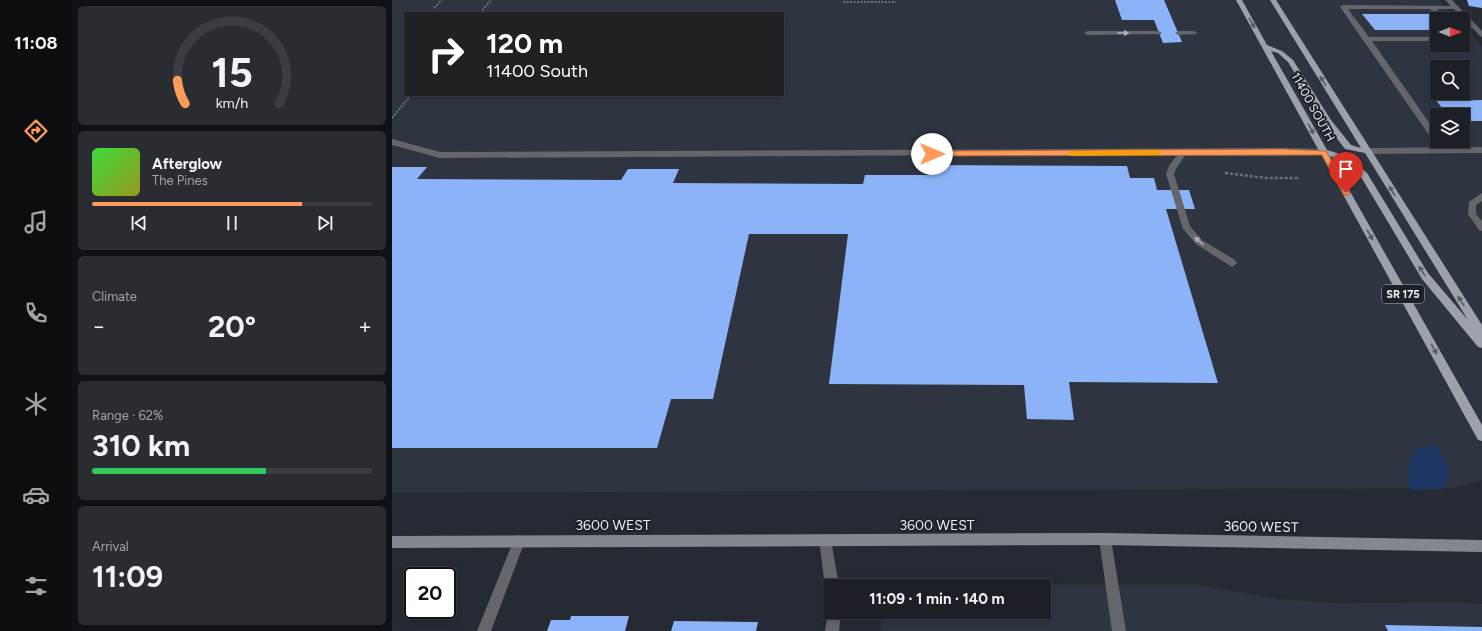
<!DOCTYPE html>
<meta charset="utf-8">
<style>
body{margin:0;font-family:Figtree,sans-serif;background:#292d32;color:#f1f3f6;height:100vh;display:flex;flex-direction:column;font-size:15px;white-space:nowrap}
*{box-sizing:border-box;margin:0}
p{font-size:13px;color:#a0a3a7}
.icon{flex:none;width:22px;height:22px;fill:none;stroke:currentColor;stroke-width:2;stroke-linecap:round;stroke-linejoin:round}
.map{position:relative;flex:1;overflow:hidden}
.details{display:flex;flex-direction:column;gap:6px;padding:6px;background:#0f1215;width:320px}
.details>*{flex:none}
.guide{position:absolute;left:12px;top:12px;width:380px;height:84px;border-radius:0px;box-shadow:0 2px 6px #0003,0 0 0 1px #3a3e43;background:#202124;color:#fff;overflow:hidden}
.needle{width:26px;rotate:90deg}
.controls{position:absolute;left:1038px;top:12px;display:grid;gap:8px}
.controls a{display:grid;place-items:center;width:40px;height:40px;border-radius:0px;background:#1c2026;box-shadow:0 2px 6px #0003,0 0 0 1px #3a3e43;font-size:20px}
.speed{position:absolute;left:12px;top:567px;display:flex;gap:8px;font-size:20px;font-weight:700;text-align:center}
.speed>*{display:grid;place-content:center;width:52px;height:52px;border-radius:50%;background:#1c2026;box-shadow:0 2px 6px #0003,0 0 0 1px #3a3e43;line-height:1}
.speed .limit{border:2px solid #111;border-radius:6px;background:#fff;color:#111}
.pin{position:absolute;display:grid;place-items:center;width:34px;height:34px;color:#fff;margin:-41px -17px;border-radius:50% 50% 50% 0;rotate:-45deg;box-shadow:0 0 4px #0007}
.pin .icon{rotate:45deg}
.me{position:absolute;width:44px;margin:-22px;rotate:90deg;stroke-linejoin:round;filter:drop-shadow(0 0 3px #0008)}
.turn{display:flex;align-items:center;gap:14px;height:84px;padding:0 16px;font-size:18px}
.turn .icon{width:52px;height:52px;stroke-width:2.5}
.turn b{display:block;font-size:28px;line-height:34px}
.big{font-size:30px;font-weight:700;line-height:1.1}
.details .card{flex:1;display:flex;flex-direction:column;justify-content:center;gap:6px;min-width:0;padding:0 14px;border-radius:6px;background:#292d32}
.details .dial{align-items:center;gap:0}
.dial svg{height:104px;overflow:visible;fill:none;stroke:#3a3e43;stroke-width:7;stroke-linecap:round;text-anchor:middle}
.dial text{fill:#f1f3f6;stroke:none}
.song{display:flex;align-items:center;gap:12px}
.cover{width:48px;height:48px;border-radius:6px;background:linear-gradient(135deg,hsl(120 70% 55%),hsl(60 70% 35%))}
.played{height:4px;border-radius:2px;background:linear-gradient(90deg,#ff9b5a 75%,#3a3e43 75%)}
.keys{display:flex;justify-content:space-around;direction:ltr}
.heat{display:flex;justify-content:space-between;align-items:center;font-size:22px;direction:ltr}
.charge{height:6px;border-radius:3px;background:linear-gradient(90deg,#34c759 62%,#3a3e43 0)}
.trip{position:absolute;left:431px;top:579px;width:228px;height:40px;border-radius:0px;background:#1c2026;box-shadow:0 2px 6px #0003,0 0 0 1px #3a3e43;font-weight:700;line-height:40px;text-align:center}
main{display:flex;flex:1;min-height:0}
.tab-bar{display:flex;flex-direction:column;width:72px;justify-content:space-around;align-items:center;background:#0b0d0f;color:#a0a3a7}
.tab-bar .icon{width:28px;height:28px}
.tab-bar .active{color:#ff9b5a}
.tab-bar b{font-size:18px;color:#f1f3f6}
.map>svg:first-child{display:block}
.built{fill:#2e3541;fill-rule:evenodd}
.green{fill:#1e3664}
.building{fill:#8cb2f8}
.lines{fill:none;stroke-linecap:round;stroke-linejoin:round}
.path-far1{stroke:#6e7178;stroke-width:2;stroke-dasharray:2 1.5;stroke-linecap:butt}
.path{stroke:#6e7178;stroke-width:2.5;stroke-dasharray:3 2;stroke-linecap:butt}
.lane{fill:#64666a;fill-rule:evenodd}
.street{fill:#64666a;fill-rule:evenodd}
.secondary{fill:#84888e;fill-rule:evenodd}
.primary{fill:#9da1a9;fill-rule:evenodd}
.oneway{fill:#575b62}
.oneway2{fill:#afb1b6}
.route{fill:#ff9b5a;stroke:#a6653a}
.slow{fill:#f59e0b}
.labels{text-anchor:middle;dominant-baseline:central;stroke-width:4;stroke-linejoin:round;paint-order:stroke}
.shield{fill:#1d2128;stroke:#aeb1b7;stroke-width:1}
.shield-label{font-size:11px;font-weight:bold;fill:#eceff4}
.street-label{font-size:12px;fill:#eceff4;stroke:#1d2128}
.near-street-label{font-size:14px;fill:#eceff4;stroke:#1d2128}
</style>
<main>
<nav class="tab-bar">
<b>11:08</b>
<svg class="icon active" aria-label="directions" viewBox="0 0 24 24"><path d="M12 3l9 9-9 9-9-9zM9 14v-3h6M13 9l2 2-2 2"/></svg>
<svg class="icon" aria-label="music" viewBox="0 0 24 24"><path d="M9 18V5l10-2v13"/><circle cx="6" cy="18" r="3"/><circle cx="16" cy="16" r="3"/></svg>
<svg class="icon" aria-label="phone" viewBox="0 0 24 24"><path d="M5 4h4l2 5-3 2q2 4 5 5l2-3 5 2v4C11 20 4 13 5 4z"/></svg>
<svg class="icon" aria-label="climate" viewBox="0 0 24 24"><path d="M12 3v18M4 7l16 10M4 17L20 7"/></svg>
<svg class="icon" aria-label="car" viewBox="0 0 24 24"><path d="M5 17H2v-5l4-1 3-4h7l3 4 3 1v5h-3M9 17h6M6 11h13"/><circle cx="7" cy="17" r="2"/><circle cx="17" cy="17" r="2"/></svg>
<svg class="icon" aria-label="filters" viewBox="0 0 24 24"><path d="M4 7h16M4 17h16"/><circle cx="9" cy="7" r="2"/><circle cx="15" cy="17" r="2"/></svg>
</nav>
<section class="details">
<div class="card dial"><svg viewBox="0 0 100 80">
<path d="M14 69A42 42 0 1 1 86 69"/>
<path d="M14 69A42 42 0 0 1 8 51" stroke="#ff9b5a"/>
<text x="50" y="56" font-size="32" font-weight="700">15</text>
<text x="50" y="72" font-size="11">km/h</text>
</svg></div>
<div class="card">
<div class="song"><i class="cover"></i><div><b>Afterglow</b><p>The Pines</p></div></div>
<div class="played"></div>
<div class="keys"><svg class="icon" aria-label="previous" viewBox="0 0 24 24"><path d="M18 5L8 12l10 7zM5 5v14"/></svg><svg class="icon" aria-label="pause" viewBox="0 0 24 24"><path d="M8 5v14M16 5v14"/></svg><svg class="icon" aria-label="next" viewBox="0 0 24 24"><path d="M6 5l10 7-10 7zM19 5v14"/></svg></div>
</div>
<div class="card"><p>Climate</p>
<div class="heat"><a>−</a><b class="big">20°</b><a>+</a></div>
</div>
<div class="card"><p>Range · 62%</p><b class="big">310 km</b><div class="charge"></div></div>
<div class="card"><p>Arrival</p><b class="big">11:09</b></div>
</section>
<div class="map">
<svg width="1090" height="631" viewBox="0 0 1090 631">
<rect width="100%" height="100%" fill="#262a32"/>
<!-- built -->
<path class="built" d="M0,0H1047L1064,19H1045V45H1071V26L1090,47V480L1062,488L0,493ZM13,13H391V95H13ZM1045,67H1071V93H1045ZM1045,115H1071V141H1045Z
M492,585H807L886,599L946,603L1066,602L1090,604V631H489L490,612H652V586H492Z"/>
<!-- green -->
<path class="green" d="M1039,445H1045L1057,471L1053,489L1018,490L1015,468L1024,450Z"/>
<!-- building -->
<path class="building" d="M723,0H772L790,42L771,43L762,20H730Z
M1075,0H1090V8L1077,6Z
M970,14H1040L1045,19V30H983Z
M1042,98H1058L1060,101L1090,100V121H1071V115H1056Z
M537,165L735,166L738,178H762L765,190H797L803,209H774L826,383L677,382L682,420L635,419L632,385L437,384L456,234H357L321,399H279L265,448H0V167H35L25,179L229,180L236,169H287L281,183L471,184L473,175H537Z
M179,616H237L233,631H155L159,620H178Z
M282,621L366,622L364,631H279Z
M993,625L1090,627V631H996Z"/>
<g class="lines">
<!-- path-far1 -->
<path class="path-far1" d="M451,2H504
M42,8L50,0
M88,13L99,0
M0,118L19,95"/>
<!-- path -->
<path class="path" d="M833,173L874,178H908"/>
<!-- lane -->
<path class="lane" d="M951,5L1066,6L1067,7L1064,9H1045L1054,19H1047L1038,9H956L977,37H1045V41H980L1045,134V141L1048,142H1042L948,7Z
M767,31L770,33L769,34L695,35L692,33L695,31Z
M802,31L805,33L804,34L786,35L783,33L786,31Z
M0,139L48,152L892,148L932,149L936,152L932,155L794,154L785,167L782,174L798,226L810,240L843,260L845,263L840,267L804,244L791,229L774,174L777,166L786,154L48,158L0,145Z
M1090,193V201L1084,205V214L1090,221V231L1087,230L1076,214L1077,202Z
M713,533L717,535L719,539L734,631H720L707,539L709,535Z"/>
<!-- street -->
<path class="street" d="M1053,0H1060L1090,31V37L1088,36Z
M1090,147V153L974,154L970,151L974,148Z
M433,534L437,536L439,540L447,586H438V592L435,591L433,586L427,540L429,536Z
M127,535L131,537L133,541L99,631H85L123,537Z
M437,607L438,612H449L447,631H433Z"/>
<!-- secondary -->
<path class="secondary" d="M713,533L1090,540V552L713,545L0,548V536Z"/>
<!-- primary -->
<path class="primary" d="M844,0H850L875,45L890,51L901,60L939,120L959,145L969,148L878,0H884L1090,325V348L1086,347L1030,279L969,177L956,164L938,156L1090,425V441L1086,440ZM879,51L886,53L896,62L933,123L953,149L973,153L1076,320L1036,273L975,173L958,157L935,150Z"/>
</g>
<!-- one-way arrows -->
<defs><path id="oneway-solid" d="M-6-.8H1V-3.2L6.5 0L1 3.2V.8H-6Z"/></defs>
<g class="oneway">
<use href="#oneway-solid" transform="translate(860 23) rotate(61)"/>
<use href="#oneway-solid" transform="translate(931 81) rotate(-122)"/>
<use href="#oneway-solid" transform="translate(919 129) rotate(61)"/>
<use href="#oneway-solid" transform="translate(1000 191) rotate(-122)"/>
<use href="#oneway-solid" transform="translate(978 235) rotate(61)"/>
<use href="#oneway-solid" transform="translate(1030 271) rotate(-122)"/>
<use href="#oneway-solid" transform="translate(1069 301) rotate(-122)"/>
<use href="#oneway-solid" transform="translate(1042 349) rotate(61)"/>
</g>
<g class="oneway2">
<use href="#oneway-solid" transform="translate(731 33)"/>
<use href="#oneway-solid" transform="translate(807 241) rotate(-139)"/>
</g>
<!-- route -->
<path class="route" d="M892,149L934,151L958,193L957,195H952L930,155L540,156L537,154L540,151Z"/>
<!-- slow -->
<path class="slow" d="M766,150L770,153L769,155L679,156L675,153L679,151Z"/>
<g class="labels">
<!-- shield labels -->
<rect class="shield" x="990" y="285" width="42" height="18" rx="3"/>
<g class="shield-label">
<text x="1011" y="294">SR 175</text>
</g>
<!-- street labels -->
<g class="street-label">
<text transform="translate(921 107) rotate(61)">11400 SOUTH</text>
</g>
<!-- near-street labels -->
<g class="near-street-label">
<text x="221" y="525">3600 WEST</text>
<text x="545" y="525">3600 WEST</text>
<text transform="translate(869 527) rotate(1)">3600 WEST</text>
</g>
</g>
</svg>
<div class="controls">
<a><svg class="needle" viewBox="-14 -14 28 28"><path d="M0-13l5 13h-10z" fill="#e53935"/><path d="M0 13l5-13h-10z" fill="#a0a3a7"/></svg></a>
<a><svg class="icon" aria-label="search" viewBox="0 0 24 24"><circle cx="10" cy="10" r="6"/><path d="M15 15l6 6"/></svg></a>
<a><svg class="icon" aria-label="layers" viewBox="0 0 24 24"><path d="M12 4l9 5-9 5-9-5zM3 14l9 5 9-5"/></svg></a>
</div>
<div class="speed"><div class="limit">20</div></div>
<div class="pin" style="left:954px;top:193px;background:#d93025"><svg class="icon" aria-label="arrive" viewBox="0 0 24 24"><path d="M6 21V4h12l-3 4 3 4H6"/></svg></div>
<svg class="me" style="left:540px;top:154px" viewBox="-20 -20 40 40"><circle r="19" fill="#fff"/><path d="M0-13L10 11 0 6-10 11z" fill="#ff9b5a"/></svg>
<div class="trip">11:09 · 1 min · 140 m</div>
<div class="guide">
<div class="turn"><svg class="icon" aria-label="right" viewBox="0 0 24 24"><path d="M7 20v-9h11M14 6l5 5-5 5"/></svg><div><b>120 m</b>11400 South</div></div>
</div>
</div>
</main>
